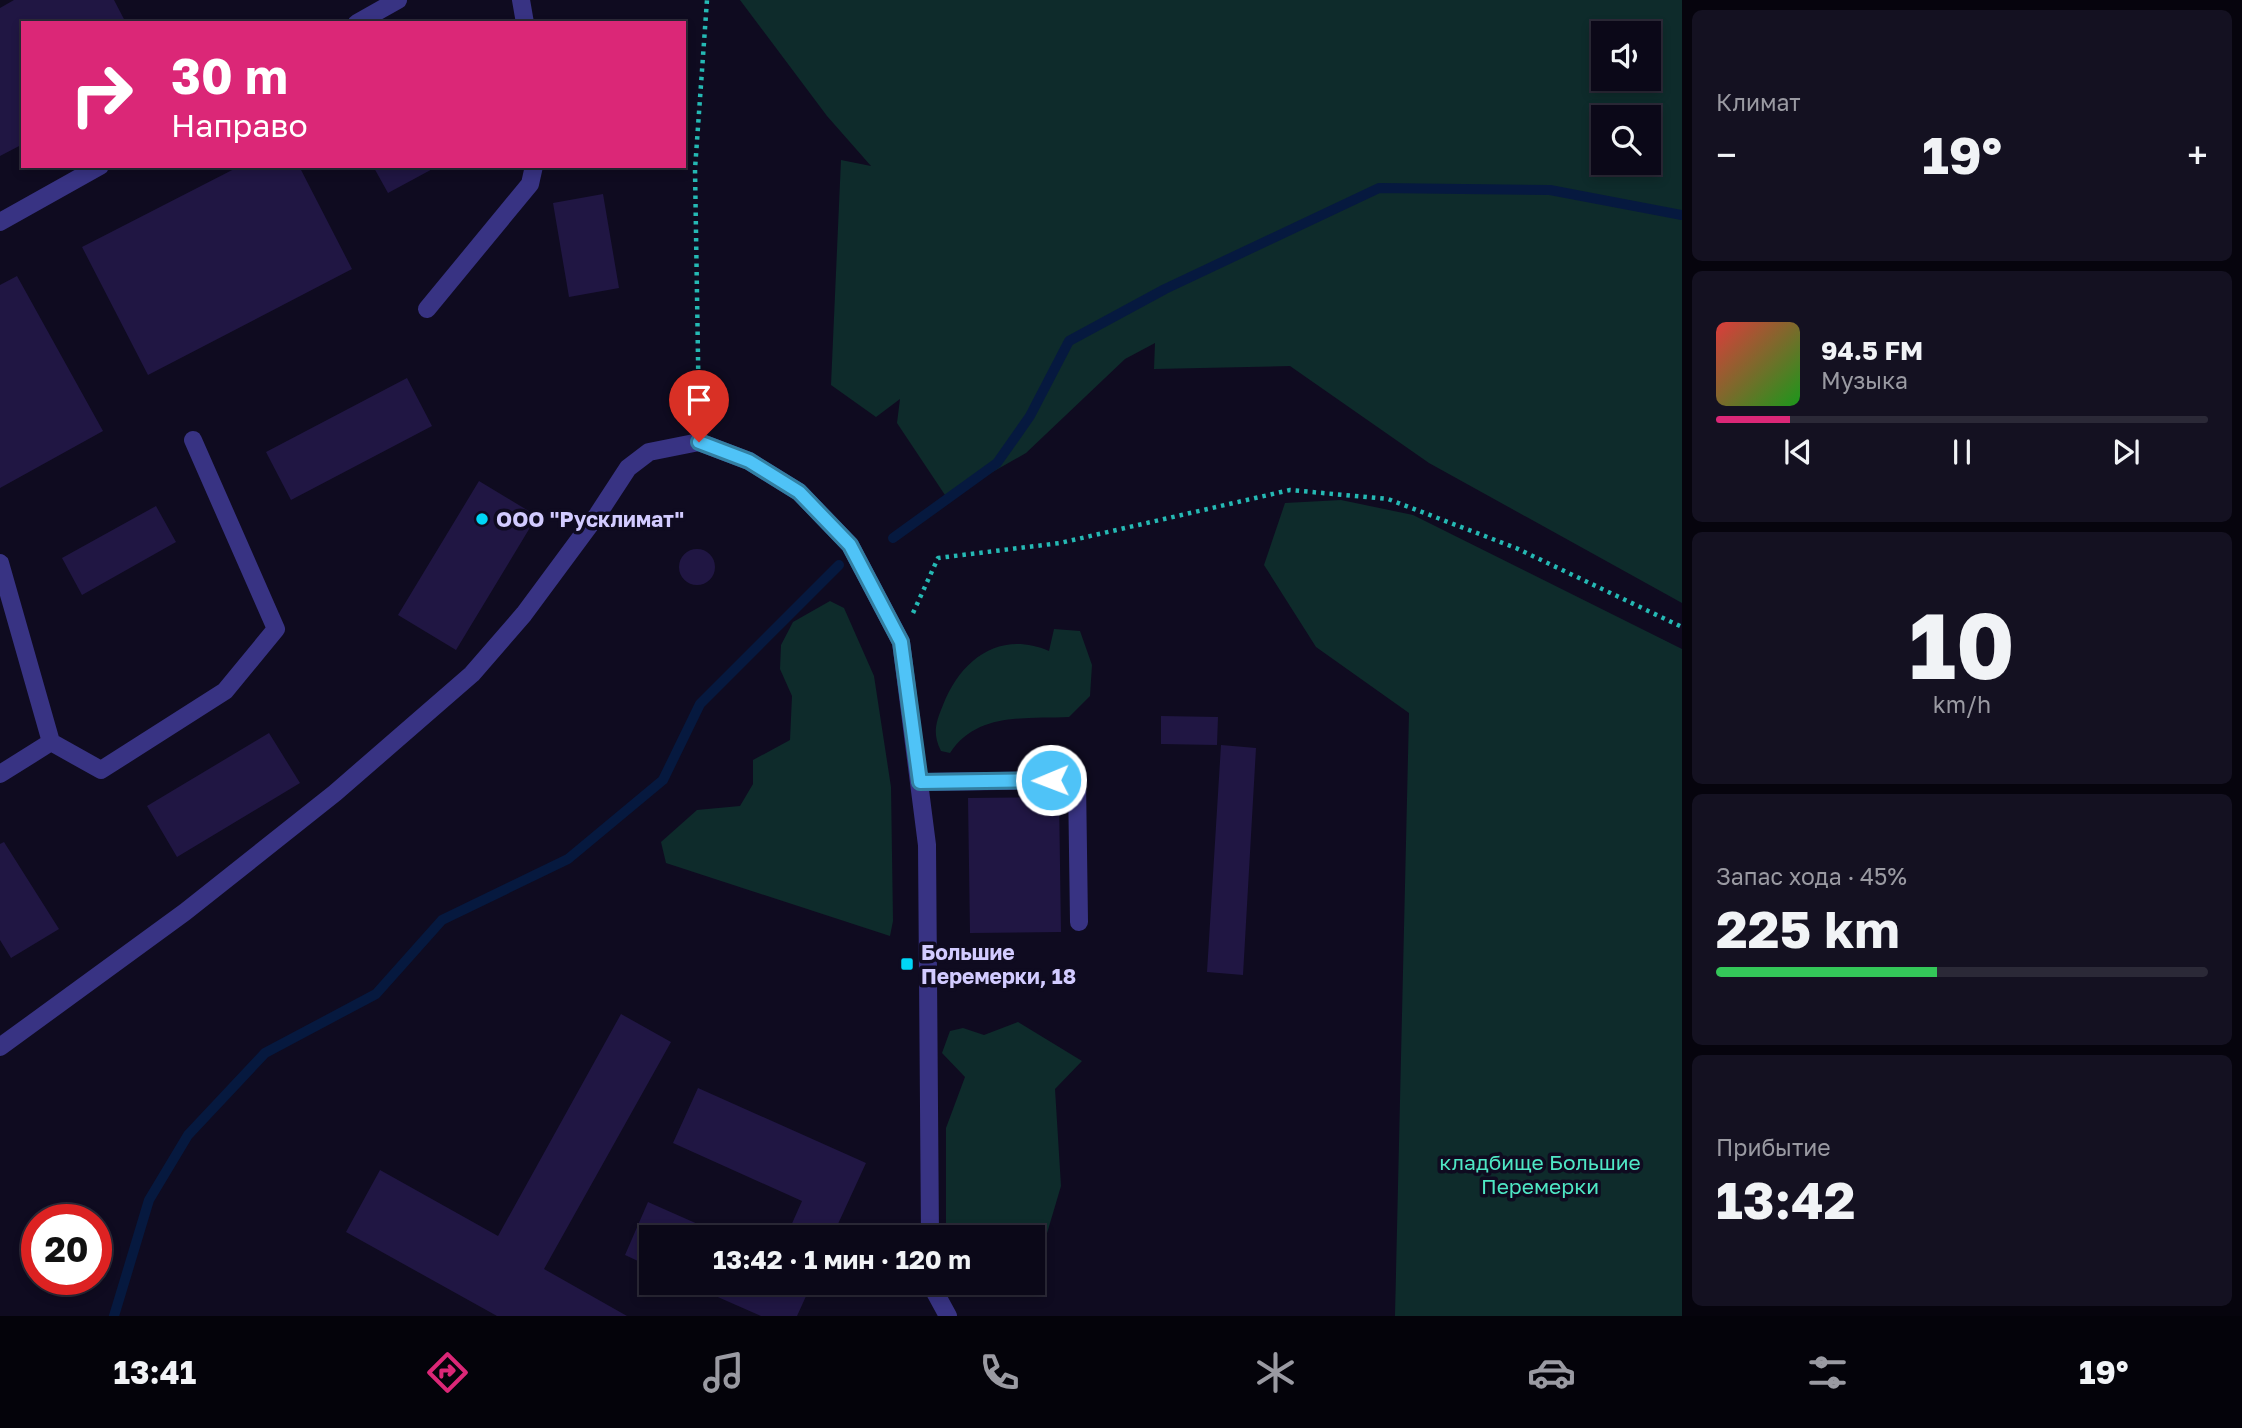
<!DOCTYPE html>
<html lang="ru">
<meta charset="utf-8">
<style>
body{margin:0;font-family:"Golos Text",sans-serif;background:#141121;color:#f1f3f6;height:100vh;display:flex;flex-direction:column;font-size:26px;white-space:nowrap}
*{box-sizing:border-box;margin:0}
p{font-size:23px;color:#9a9aa2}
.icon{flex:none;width:38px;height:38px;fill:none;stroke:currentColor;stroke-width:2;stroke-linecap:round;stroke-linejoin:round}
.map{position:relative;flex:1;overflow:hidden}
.sheet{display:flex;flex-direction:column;gap:10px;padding:10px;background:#06040d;width:560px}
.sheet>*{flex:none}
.banner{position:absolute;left:21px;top:21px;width:665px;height:147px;border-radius:0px;box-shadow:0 4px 10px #0003,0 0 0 2px #2b2937;background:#db2777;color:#fff;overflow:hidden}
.tools{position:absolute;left:1591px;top:21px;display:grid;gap:14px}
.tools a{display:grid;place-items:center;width:70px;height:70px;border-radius:0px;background:#0b0818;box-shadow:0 4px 10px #0003,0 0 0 2px #2b2937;font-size:35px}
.speed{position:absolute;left:21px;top:1204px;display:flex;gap:14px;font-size:35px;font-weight:700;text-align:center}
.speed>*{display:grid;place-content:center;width:91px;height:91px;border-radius:50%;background:#0b0818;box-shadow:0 4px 10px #0003,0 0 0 2px #2b2937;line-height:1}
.speed .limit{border:10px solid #d22;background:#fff;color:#111}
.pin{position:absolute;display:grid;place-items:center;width:60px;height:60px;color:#fff;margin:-72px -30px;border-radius:50% 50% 50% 0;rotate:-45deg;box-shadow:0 0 7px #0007}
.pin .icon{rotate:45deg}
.me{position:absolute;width:77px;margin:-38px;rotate:269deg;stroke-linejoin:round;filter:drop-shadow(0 0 5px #0008)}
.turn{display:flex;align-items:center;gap:24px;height:147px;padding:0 35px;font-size:32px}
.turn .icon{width:91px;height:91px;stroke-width:2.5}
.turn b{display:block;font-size:49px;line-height:60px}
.big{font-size:52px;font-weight:700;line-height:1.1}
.sheet .tile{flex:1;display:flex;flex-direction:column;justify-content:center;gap:10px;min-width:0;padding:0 24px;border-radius:10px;background:#141121}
.sheet .dial{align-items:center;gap:0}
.dial b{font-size:91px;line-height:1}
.song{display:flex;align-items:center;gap:21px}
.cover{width:84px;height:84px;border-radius:10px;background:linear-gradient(135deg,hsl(0 70% 55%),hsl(120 70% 35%))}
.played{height:7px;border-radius:4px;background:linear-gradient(90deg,#db2777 15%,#2b2937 15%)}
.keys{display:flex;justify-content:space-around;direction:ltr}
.heat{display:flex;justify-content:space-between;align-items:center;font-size:38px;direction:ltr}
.charge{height:10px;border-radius:5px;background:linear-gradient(90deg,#34c759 45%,#2b2937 0)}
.trip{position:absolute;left:639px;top:1225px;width:406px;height:70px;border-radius:0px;background:#0b0818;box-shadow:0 4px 10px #0003,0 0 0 2px #2b2937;font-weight:700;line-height:70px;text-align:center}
.tab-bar{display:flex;height:112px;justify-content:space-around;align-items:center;background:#04030a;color:#9a9aa2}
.tab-bar .icon{width:49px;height:49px}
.tab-bar .current{color:#db2777}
.tab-bar b{font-size:32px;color:#f1f3f6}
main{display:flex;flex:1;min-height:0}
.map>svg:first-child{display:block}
.green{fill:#0e2b2b;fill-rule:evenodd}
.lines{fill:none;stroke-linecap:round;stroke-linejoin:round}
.stream{stroke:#06193f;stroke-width:10}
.building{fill:#201643}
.path{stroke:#25b9b4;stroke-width:4.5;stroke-dasharray:3.5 5;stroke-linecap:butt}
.lane{stroke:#383383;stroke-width:18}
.street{stroke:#383383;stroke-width:18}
.route-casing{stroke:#337fa1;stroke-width:18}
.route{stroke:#4fc3f7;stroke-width:12}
.poi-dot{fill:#00d6f6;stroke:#0f0b20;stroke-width:2.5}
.labels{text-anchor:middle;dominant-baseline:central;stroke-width:7;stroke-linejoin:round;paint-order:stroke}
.poi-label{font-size:21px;font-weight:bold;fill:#d2cbff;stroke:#0f0b20;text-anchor:start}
.park-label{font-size:21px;fill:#4fe7c5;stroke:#0f0b20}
</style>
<main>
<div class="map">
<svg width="1682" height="1316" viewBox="0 0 1682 1316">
<rect width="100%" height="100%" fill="#0f0b20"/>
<!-- green -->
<path class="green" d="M740,0H1682V603L1429,463L1290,366L1154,369L1155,343L1125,359L1026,453L947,498L897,423L900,399L876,417L831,385L841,160L871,166L827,116ZM1648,33V79H1603V33ZM1603,117H1648V163H1603Z
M1341,500L1413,515L1682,649V1316H1395L1409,713L1316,647L1264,565L1285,503Z
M830,601L844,608L874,676L891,787L893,921L890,936L666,863L661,842L697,810L740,806L753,784V760L790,740L792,696L780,669L781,645L793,622Z
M1054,629L1080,631L1092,665L1090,696L1069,717C1025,719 977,712 950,753L941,751C932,733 936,722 943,705C961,659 1000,630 1049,651Z
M1018,1022L1082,1061L1055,1089L1061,1186L1045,1240L946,1233V1128L965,1077L942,1053L950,1031L963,1028L984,1035Z"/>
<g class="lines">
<!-- stream -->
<path class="stream" d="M893,538L997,463L1030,416L1069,341L1165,289L1379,188L1550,190L1682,215
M114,1316L149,1200L188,1135L265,1053L376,994L442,920L568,859L663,780L700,704L839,565"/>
</g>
<!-- building -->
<path class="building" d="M14,0H114L126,23H23V144L0,156V8Z
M240,166H299L352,269L148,375L82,247Z
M373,166H438L388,193Z
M603,194L619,288L569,297L553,203Z
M17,276L103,431L0,488V285Z
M407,378L432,426L291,500L266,452Z
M479,481L537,516L456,650L398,615Z
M156,506L176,542L82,595L62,558Z
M679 567a18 18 0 1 1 36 0a18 18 0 1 1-36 0Z
M1161,716L1218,717L1217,745L1161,744Z
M269,733L300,783L177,857L147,806Z
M1221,745L1256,748L1243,975L1207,972Z
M1059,797L1061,932L970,933L968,798Z
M4,842L59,929L11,958L0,940V844Z
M621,1014L671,1042L544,1269L627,1316H497L346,1232L380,1170L498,1236Z
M698,1088L866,1163L832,1237H786L802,1201L673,1143Z
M648,1202L727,1237H651V1267L625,1255Z
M686,1283H812L797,1316H761Z"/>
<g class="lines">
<!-- path -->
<path class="path" d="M699,420L695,169L707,0
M913,613L938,558L1060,543L1290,490L1388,499L1516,548L1682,627"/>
<!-- lane -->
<path class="lane" d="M521,0L525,23
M357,23L398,0
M0,222L100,166
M427,309L530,184L534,166
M0,563L51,742L0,774
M51,742L101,770L225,691L276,629L193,440
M920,782L1077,780L1079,922"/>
<!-- street -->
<path class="street" d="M0,1047L185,912L335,793L472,674L524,614L598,514L628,468L649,452L699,442L749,461L799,492L850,545L901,642L927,845L930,1237
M930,1283L948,1316"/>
</g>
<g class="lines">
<defs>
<path id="route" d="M699,442L749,461L799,492L850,545L901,642L920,782L1051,780"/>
</defs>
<!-- route casing -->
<use href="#route" class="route-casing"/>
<!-- route -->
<use href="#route" class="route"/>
</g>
<!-- markers -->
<g class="poi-dot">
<circle cx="482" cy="519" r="7"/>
<rect x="900" y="957" width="14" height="14" rx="3.5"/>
</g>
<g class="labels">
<!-- poi labels -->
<g class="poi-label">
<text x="496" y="519">ООО "Русклимат"</text>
<text x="921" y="952">Большие<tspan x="921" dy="24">Перемерки, 18</tspan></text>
</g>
<!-- park labels -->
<g class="park-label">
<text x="1540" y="1162">кладбище Большие<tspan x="1540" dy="24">Перемерки</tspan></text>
</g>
</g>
</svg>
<div class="tools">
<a><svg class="icon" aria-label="sound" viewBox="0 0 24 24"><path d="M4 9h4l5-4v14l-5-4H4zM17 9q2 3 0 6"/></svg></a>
<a><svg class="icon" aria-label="search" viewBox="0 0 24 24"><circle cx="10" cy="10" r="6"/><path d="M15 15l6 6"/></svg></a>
</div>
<div class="speed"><div class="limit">20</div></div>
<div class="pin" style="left:699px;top:442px;background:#d93025"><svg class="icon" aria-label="arrive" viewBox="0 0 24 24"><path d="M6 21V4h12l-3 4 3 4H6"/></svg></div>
<svg class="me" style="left:1051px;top:780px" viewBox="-20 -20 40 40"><circle r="17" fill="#4fc3f7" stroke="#fff" stroke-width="3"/><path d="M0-11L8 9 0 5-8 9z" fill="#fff"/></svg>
<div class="trip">13:42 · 1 мин · 120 m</div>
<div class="banner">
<div class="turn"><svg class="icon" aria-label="right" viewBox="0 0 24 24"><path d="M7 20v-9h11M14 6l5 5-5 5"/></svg><div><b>30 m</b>Направо</div></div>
</div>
</div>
<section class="sheet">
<div class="tile"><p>Климат</p>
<div class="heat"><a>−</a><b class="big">19°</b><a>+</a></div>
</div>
<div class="tile">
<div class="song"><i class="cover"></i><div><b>94.5 FM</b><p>Музыка</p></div></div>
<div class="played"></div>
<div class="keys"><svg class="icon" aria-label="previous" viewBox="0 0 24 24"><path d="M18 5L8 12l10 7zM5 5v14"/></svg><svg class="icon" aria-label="pause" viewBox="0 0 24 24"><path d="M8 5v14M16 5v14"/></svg><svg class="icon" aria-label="next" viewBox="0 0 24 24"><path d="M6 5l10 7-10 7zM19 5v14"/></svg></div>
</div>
<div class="tile dial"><b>10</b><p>km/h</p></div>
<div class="tile"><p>Запас хода · 45%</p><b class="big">225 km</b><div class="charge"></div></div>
<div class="tile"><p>Прибытие</p><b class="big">13:42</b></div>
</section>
</main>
<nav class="tab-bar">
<b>13:41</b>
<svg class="icon current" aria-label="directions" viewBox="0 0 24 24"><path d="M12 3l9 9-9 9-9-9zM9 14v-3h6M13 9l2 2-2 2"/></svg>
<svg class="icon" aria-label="music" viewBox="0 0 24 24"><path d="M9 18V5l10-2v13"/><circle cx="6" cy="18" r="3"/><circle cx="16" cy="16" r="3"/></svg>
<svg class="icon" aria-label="phone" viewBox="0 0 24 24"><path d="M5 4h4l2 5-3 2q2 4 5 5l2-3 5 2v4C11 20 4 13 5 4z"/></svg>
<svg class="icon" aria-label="climate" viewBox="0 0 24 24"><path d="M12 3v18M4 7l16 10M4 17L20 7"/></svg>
<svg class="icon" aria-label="car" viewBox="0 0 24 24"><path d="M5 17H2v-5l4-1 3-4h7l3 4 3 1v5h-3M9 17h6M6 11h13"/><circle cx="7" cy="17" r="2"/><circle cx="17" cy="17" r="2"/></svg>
<svg class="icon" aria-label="filters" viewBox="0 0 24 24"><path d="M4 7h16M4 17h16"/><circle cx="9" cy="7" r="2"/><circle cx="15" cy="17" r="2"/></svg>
<b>19°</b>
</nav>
